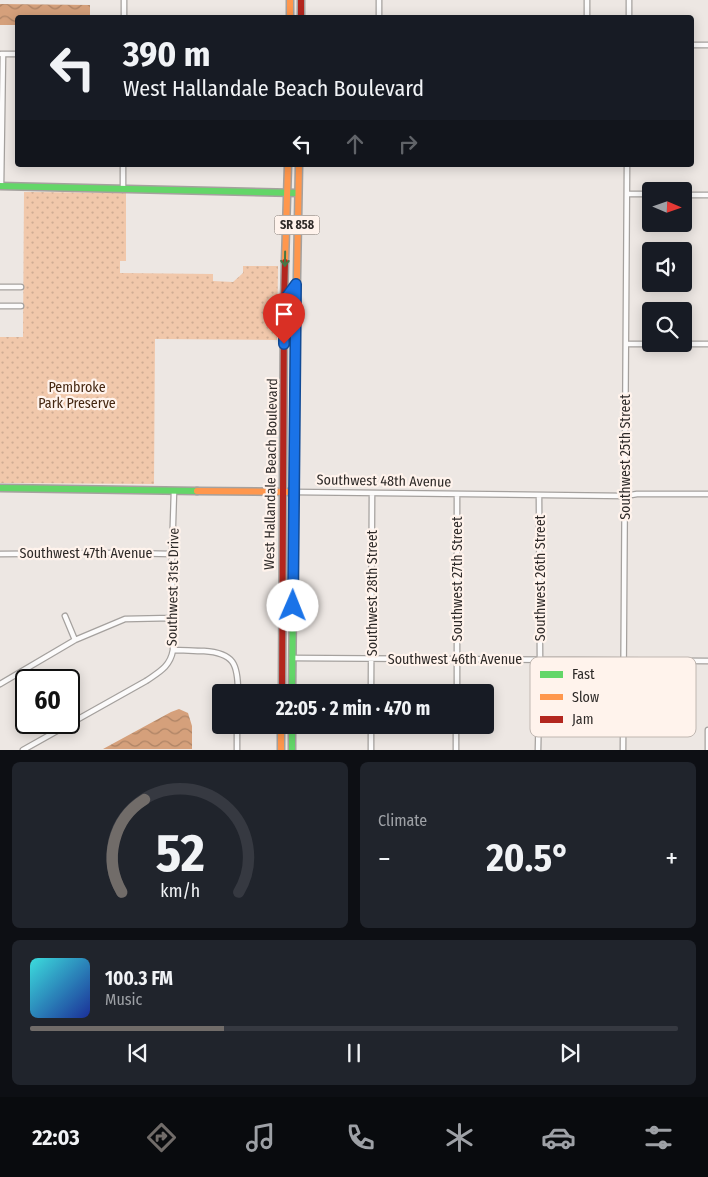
<!DOCTYPE html>
<meta charset="utf-8">
<style>
body{margin:0;font-family:"Fira Sans Condensed",sans-serif;background:#20242c;color:#f1f3f6;height:100vh;display:flex;flex-direction:column;font-size:19px;white-space:nowrap}
*{box-sizing:border-box;margin:0}
p{font-size:16px;color:#9ea1a6}
.icon{flex:none;width:28px;height:28px;fill:none;stroke:currentColor;stroke-width:2;stroke-linecap:round;stroke-linejoin:round}
.map{position:relative;height:750px;overflow:hidden}
.panel{display:flex;flex-direction:column;gap:12px;padding:12px;background:#0d0f14;flex:1}
.panel>*{flex:none}
.banner{position:absolute;left:15px;top:15px;width:679px;height:152px;border-radius:5px;box-shadow:0 2px 12px #0003;background:#171b24;color:#f1f3f6;overflow:hidden}
.needle{width:32px;rotate:92deg}
.fabs{position:absolute;left:642px;top:182px;display:grid;gap:10px}
.fabs a{display:grid;place-items:center;width:50px;height:50px;border-radius:5px;background:#171b24;box-shadow:0 2px 12px #0003;font-size:25px}
.speed{position:absolute;left:15px;top:669px;display:flex;gap:10px;font-size:25px;font-weight:700;text-align:center}
.speed>*{display:grid;place-content:center;width:65px;height:65px;border-radius:50%;background:#171b24;box-shadow:0 2px 12px #0003;line-height:1}
.speed .limit{border:2px solid #111;border-radius:8px;background:#fff;color:#111}
.pin{position:absolute;display:grid;place-items:center;width:42px;height:42px;color:#fff;margin:-51px -21px;border-radius:50% 50% 50% 0;rotate:-45deg;box-shadow:0 0 5px #0007}
.pin .icon{rotate:45deg}
.me{position:absolute;width:55px;margin:-28px;rotate:1deg;stroke-linejoin:round;filter:drop-shadow(0 0 4px #0008)}
.turn{display:flex;align-items:center;gap:18px;height:105px;padding:0 25px;font-size:22px}
.turn .icon{width:65px;height:65px;stroke-width:2.5}
.turn b{display:block;font-size:35px;line-height:42px}
.lanes{display:flex;align-items:center;height:48px;padding:0 25px;background:#0003;justify-content:center;gap:25px;direction:ltr}
.lanes .off{opacity:.35}
.big{font-size:38px;font-weight:700;line-height:1.1}
.panel .tile{flex:1;display:flex;flex-direction:column;justify-content:center;gap:8px;min-width:0;padding:0 18px;border-radius:8px;background:#20242c}
.panel .dial{align-items:center;gap:0}
.dial svg{height:130px;overflow:visible;fill:none;stroke:#363941;stroke-width:7;stroke-linecap:round;text-anchor:middle}
.dial text{fill:#f1f3f6;stroke:none}
.song{display:flex;align-items:center;gap:15px}
.cover{width:60px;height:60px;border-radius:8px;background:linear-gradient(135deg,hsl(180 70% 55%),hsl(230 70% 35%))}
.played{height:5px;border-radius:2px;background:linear-gradient(90deg,#716c69 30%,#363941 30%)}
.keys{display:flex;justify-content:space-around;direction:ltr}
.heat{display:flex;justify-content:space-between;align-items:center;font-size:28px;direction:ltr}
.panel .tiles{flex:1;display:grid;gap:12px;grid-template-columns:1fr 1fr}
.tile:last-child{grid-column:span 2}
.trip{position:absolute;left:212px;top:684px;width:282px;height:50px;border-radius:5px;background:#171b24;box-shadow:0 2px 12px #0003;font-weight:700;line-height:50px;text-align:center}
.tabs{display:flex;height:80px;justify-content:space-around;align-items:center;background:#090b0e;color:#9ea1a6}
.tabs .icon{width:35px;height:35px}
.tabs .active{color:#716c69}
.tabs b{font-size:22px;color:#f1f3f6}
.map>svg:first-child{display:block}
.grass{fill:url(#grass-dots)}
.water{fill:url(#water-waves)}
.lines{fill:none;stroke-linecap:round;stroke-linejoin:round}
.street-casing{stroke:#a5a19e;stroke-width:7}
.fast-casing{stroke:#a5a19e;stroke-width:9}
.slow-casing{stroke:#a5a19e;stroke-width:9}
.jam-casing{stroke:#a5a19e;stroke-width:9}
.street{stroke:#fcfbfb;stroke-width:4.5}
.fast{stroke:#63d668;stroke-width:6}
.slow{stroke:#ff974d;stroke-width:6}
.jam{stroke:#b3261e;stroke-width:6}
.oneway{stroke:#467745}
.route-casing{stroke:#114b97;stroke-width:12}
.route{stroke:#1a73e8;stroke-width:9}
.labels{text-anchor:middle;dominant-baseline:central;stroke-width:4.5;stroke-linejoin:round;paint-order:stroke}
.shield{fill:#fff3ec;stroke:#6d6663;stroke-width:1}
.shield-label{font-size:12px;font-weight:bold;fill:#2e2a28}
.park-label{font-size:14px;fill:#452711;stroke:#fff3ec}
.street-label{font-size:14px;fill:#2e2a28;stroke:#fff3ec}
.key{fill:#fff3ec;stroke:#c0b7b1;stroke-width:1}
.key-label{font-size:14px;fill:#2e2a28}
</style>
<div class="map">
<svg width="708" height="750" viewBox="0 0 708 750">
<defs>
<pattern id="grass-dots" width="8" height="8" patternUnits="userSpaceOnUse" patternTransform="scale(1.25)"><rect width="8" height="8" fill="#f1c8ab"/><path d="M2 2h.1M6 6h.1" fill="none" stroke="#cfac93" stroke-width="1.8" stroke-linecap="round"/></pattern>
<pattern id="water-waves" width="16" height="10" patternUnits="userSpaceOnUse" patternTransform="scale(1.25)"><rect width="16" height="10" fill="#d5a07b"/><path d="M0 5q4-4 8 0t8 0" fill="none" stroke="#ad8365"/></pattern>
</defs>
<rect width="100%" height="100%" fill="#ede7e3"/>
<!-- grass -->
<path class="grass" d="M24,192L126,193V261H120V273L213,274V281L233,282L243,273V266H278L277,340L155,339L154,484L0,483V337H23Z"/>
<!-- water -->
<path class="water" d="M0,4L90,5V17L18,18L17,25H0Z
M179,709L188,713L192,726V749H103L171,712Z"/>
<g class="lines">
<defs>
<path id="street" d="M587,0V18
M629,0V18
M124,18V0
M379,18V0
M691,45H708
M1,54H18
M1,186L3,54
M123,189V165
M627,194H651
M684,195H708
M0,287H21
M0,306H21
M626,344H708
M294,492L625,496L637,494H708
M0,554L123,553L172,554
M65,616L75,640
M173,650C183,650 194,651 204,651C234,653 238,664 238,692
M292,658L708,661
M0,684L75,640L125,619L172,618
M371,692L372,494
M457,692V495
M23,750L146,681C159,672 170,667 173,650L172,554L174,491
M237,750V725
M371,750V725
M456,750V725
M538,750L540,660L539,496
M623,750L627,165
M708,750V730"/>
<path id="fast" d="M0,186L298,193
M0,488L197,491
M292,692L296,330
M292,725V750"/>
<path id="slow" d="M290,0V18
M285,262L288,165
M296,330L299,165
M197,491L294,492
M281,725V750"/>
<path id="jam" d="M301,0V18
M282,692L284,303L285,262"/>
</defs>
<!-- street casing -->
<use href="#street" class="street-casing"/>
<!-- fast casing -->
<use href="#fast" class="fast-casing"/>
<!-- slow casing -->
<use href="#slow" class="slow-casing"/>
<!-- jam casing -->
<use href="#jam" class="jam-casing"/>
<!-- street -->
<use href="#street" class="street"/>
<!-- fast -->
<use href="#fast" class="fast"/>
<!-- slow -->
<use href="#slow" class="slow"/>
<!-- jam -->
<use href="#jam" class="jam"/>
</g>
<!-- one-way arrows -->
<defs><path id="oneway-shaft" d="M-6 0H5M1.5-3L5.5 0L1.5 3" fill="none" stroke-width="1.6" stroke-linecap="round" stroke-linejoin="round" transform="scale(1.25)"/></defs>
<use class="oneway" href="#oneway-shaft" transform="translate(285 259) rotate(91)"/>
<g class="lines">
<defs>
<path id="route" d="M284,344V303L288,295L296,284L293,606"/>
</defs>
<!-- route casing -->
<use href="#route" class="route-casing"/>
<!-- route -->
<use href="#route" class="route"/>
</g>
<g class="labels">
<!-- shield labels -->
<rect class="shield" x="274.5" y="215.5" width="45" height="19" rx="4"/>
<g class="shield-label">
<text x="297" y="225">SR 858</text>
</g>
<!-- park labels -->
<g class="park-label">
<text x="77" y="387">Pembroke<tspan x="77" dy="16">Park Preserve</tspan></text>
</g>
<!-- street labels -->
<g class="street-label">
<text transform="translate(625 457) rotate(-90)">Southwest 25th Street</text>
<text transform="translate(271 474) rotate(-89)">West Hallandale Beach Boulevard</text>
<text transform="translate(384 481) rotate(1)">Southwest 48th Avenue</text>
<text x="86" y="553">Southwest 47th Avenue</text>
<text transform="translate(540 578) rotate(-90)">Southwest 26th Street</text>
<text transform="translate(457 579) rotate(-90)">Southwest 27th Street</text>
<text transform="translate(173 587) rotate(-89)">Southwest 31st Drive</text>
<text transform="translate(372 593) rotate(-90)">Southwest 28th Street</text>
<text x="455" y="659">Southwest 46th Avenue</text>
</g>
</g>
<!-- legend -->
<rect x="530" y="657" width="166" height="80" rx="8" class="key"/>
<rect x="540" y="671" width="23" height="7" fill="#63d668"/>
<rect x="540" y="694" width="23" height="6" fill="#ff974d"/>
<rect x="540" y="716" width="23" height="7" fill="#b3261e"/>
<g class="key-label">
<text x="572" y="679">Fast</text>
<text x="572" y="702">Slow</text>
<text x="572" y="724">Jam</text>
</g>
</svg>
<div class="fabs">
<a><svg class="needle" viewBox="-14 -14 28 28"><path d="M0-13l5 13h-10z" fill="#e53935"/><path d="M0 13l5-13h-10z" fill="#9ea1a6"/></svg></a>
<a><svg class="icon" aria-label="sound" viewBox="0 0 24 24"><path d="M4 9h4l5-4v14l-5-4H4zM17 9q2 3 0 6"/></svg></a>
<a><svg class="icon" aria-label="search" viewBox="0 0 24 24"><circle cx="10" cy="10" r="6"/><path d="M15 15l6 6"/></svg></a>
</div>
<div class="speed"><div class="limit">60</div></div>
<div class="pin" style="left:284px;top:344px;background:#d93025"><svg class="icon" aria-label="arrive" viewBox="0 0 24 24"><path d="M6 21V4h12l-3 4 3 4H6"/></svg></div>
<svg class="me" style="left:293px;top:606px" viewBox="-20 -20 40 40"><circle r="19" fill="#fff"/><path d="M0-13L10 11 0 6-10 11z" fill="#1a73e8"/></svg>
<div class="trip">22:05 · 2 min · 470 m</div>
<div class="banner">
<div class="turn"><svg class="icon" aria-label="left" viewBox="0 0 24 24"><path d="M17 20v-9H6M10 6l-5 5 5 5"/></svg><div><b>390 m</b>West Hallandale Beach Boulevard</div></div>
<div class="lanes"><svg class="icon" aria-label="left" viewBox="0 0 24 24"><path d="M17 20v-9H6M10 6l-5 5 5 5"/></svg><svg class="icon off" aria-label="ahead" viewBox="0 0 24 24"><path d="M12 20V5M6 11l6-6 6 6"/></svg><svg class="icon off" aria-label="right" viewBox="0 0 24 24"><path d="M7 20v-9h11M14 6l5 5-5 5"/></svg></div>
</div>
</div>
<section class="panel">
<div class="tiles">
<div class="tile dial"><svg viewBox="0 0 100 80">
<path d="M14 69A42 42 0 1 1 86 69"/>
<path d="M14 69A42 42 0 0 1 28 12" stroke="#716c69"/>
<text x="50" y="56" font-size="32" font-weight="700">52</text>
<text x="50" y="72" font-size="11">km/h</text>
</svg></div>
<div class="tile"><p>Climate</p>
<div class="heat"><a>−</a><b class="big">20.5°</b><a>+</a></div>
</div>
<div class="tile">
<div class="song"><i class="cover"></i><div><b>100.3 FM</b><p>Music</p></div></div>
<div class="played"></div>
<div class="keys"><svg class="icon" aria-label="previous" viewBox="0 0 24 24"><path d="M18 5L8 12l10 7zM5 5v14"/></svg><svg class="icon" aria-label="pause" viewBox="0 0 24 24"><path d="M8 5v14M16 5v14"/></svg><svg class="icon" aria-label="next" viewBox="0 0 24 24"><path d="M6 5l10 7-10 7zM19 5v14"/></svg></div>
</div>
</div>
</section>
<nav class="tabs">
<b>22:03</b>
<svg class="icon active" aria-label="directions" viewBox="0 0 24 24"><path d="M12 3l9 9-9 9-9-9zM9 14v-3h6M13 9l2 2-2 2"/></svg>
<svg class="icon" aria-label="music" viewBox="0 0 24 24"><path d="M9 18V5l10-2v13"/><circle cx="6" cy="18" r="3"/><circle cx="16" cy="16" r="3"/></svg>
<svg class="icon" aria-label="phone" viewBox="0 0 24 24"><path d="M5 4h4l2 5-3 2q2 4 5 5l2-3 5 2v4C11 20 4 13 5 4z"/></svg>
<svg class="icon" aria-label="climate" viewBox="0 0 24 24"><path d="M12 3v18M4 7l16 10M4 17L20 7"/></svg>
<svg class="icon" aria-label="car" viewBox="0 0 24 24"><path d="M5 17H2v-5l4-1 3-4h7l3 4 3 1v5h-3M9 17h6M6 11h13"/><circle cx="7" cy="17" r="2"/><circle cx="17" cy="17" r="2"/></svg>
<svg class="icon" aria-label="filters" viewBox="0 0 24 24"><path d="M4 7h16M4 17h16"/><circle cx="9" cy="7" r="2"/><circle cx="15" cy="17" r="2"/></svg>
</nav>
